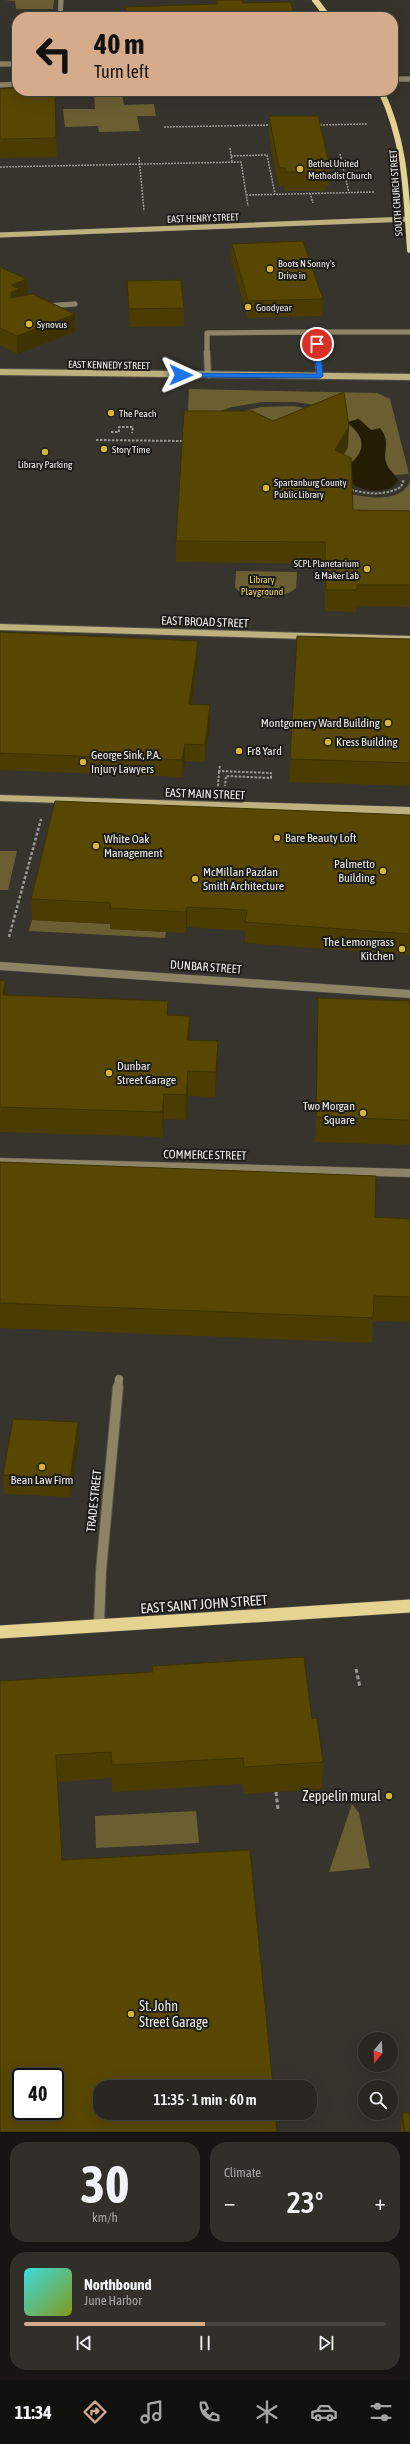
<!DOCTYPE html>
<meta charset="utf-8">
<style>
body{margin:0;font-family:"Asap Condensed",sans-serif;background:#302f2a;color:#f1f3f6;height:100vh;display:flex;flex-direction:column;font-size:15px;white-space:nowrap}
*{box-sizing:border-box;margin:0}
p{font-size:13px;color:#a5a5a5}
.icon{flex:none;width:22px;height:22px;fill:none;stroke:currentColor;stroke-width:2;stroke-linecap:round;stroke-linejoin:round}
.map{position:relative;height:2132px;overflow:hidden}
.panel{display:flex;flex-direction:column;gap:10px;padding:10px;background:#161513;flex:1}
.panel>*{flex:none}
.hud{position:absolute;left:12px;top:12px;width:386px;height:84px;border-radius:16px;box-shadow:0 4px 16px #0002,0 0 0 1px #444440;background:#d6ab8b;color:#111;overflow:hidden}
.needle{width:26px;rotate:199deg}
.tools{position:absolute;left:358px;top:2032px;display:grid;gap:8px}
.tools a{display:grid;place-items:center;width:40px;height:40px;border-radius:50%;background:#282722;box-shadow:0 4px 16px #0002,0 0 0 1px #444440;font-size:20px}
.speed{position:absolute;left:12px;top:2068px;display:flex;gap:8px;font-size:20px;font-weight:700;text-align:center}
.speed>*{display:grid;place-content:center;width:52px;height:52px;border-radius:50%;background:#282722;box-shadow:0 4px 16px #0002,0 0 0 1px #444440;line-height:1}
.speed .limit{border:2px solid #111;border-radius:6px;background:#fff;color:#111}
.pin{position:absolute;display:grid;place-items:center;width:34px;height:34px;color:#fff;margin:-17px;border:2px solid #fff;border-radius:50%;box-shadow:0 1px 4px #0007}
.me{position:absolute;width:44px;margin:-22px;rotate:91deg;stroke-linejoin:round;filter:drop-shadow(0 0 3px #0008)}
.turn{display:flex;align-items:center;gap:14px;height:84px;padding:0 16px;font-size:18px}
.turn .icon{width:52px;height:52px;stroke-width:2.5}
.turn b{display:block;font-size:28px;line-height:34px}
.big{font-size:30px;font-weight:600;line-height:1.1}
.panel .widget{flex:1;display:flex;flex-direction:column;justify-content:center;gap:6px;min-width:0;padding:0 14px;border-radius:16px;background:#302f2a}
.panel .dial{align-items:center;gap:0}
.dial b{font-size:52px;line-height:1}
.song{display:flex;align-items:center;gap:12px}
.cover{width:48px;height:48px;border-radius:6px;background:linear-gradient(135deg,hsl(180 70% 55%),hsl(70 70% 35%))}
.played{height:4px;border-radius:2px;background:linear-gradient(90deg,#d6ab8b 50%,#444440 50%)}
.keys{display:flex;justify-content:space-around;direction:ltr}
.heat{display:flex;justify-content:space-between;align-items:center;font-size:22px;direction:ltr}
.panel .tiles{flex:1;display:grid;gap:10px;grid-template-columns:1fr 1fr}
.widget:last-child{grid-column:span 2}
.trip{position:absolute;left:93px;top:2080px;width:224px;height:40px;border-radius:16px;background:#282722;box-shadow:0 4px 16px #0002,0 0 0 1px #444440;font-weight:600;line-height:40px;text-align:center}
.tab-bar{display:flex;height:64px;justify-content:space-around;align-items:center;background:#10100e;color:#a5a5a5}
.tab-bar .icon{width:28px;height:28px}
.tab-bar .selected{color:#d6ab8b}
.tab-bar b{font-size:18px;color:#f1f3f6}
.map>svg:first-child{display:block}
.green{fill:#6b5f32}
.water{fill:#241d04}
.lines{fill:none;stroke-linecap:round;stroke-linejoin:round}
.lane-far1-casing{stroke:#53514b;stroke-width:5.5}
.lane-casing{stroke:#53514b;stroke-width:8}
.street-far2-casing{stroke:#53514b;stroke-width:5.5}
.street-far1-casing{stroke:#53514b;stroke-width:9}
.street-casing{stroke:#53514b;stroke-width:12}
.secondary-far2-casing{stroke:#53514b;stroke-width:5.5}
.secondary-far1-casing{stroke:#53514b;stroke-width:8}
.secondary-casing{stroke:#53514b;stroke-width:9}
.primary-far1-casing{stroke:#53514b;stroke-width:6}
.primary-casing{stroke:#53514b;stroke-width:14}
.path-far3{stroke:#9a9993;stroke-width:1.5;stroke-dasharray:2 1;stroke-linecap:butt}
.path-far2{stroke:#9a9993;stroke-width:2;stroke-dasharray:2.5 1.5;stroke-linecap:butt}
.path-far1{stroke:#9a9993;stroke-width:2.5;stroke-dasharray:3 2;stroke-linecap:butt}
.path{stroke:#9a9993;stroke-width:3;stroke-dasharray:4 2.5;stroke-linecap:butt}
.lane-far1{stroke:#8c8464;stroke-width:5}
.lane{stroke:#8c8464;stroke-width:6}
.street-far2{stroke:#8c8464;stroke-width:5}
.street-far1{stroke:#8c8464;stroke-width:8}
.street{stroke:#8c8464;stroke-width:10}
.secondary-far2{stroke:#beb17e;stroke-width:5}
.secondary-far1{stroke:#beb17e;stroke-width:6}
.secondary{stroke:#beb17e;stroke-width:8}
.primary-far1{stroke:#e5d391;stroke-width:6}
.primary{stroke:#e5d391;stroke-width:13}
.wall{fill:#4b3d01}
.shaded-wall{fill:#3d3201}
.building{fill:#574701;stroke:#3d3201;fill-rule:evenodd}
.route{fill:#1a73e8;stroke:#114b97}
.poi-dot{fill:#d5b535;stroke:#1d1c19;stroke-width:1.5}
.labels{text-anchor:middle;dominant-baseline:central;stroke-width:4;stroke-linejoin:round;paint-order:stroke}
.far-poi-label{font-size:10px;fill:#ecebe6;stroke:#1d1c19;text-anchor:start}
.far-street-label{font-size:10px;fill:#ecebe6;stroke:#1d1c19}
.far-park-label{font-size:10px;fill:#efd264;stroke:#1d1c19}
.street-label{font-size:12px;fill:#ecebe6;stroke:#1d1c19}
.poi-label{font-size:12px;fill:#ecebe6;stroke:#1d1c19;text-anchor:start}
.near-street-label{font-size:14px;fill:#ecebe6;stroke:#1d1c19}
.near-poi-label{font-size:14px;fill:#ecebe6;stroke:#1d1c19;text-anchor:end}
</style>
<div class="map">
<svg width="410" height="2132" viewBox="0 0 410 2132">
<rect width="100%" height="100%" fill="#36342d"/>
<!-- green -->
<path class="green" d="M5,0H54L53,9H16L15,1Z
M122,92L124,105L154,104L156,116H137L140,131L99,132L98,126L65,127L63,109H95L94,93Z
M189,389L377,393L390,399L409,474L395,475L388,469L371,430L358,419L347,423C373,443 361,458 338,473L323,406L295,402H262L232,407L209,415L188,411Z
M294,406L319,411L293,434L219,417L261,407Z
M410,481V532H353L351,494C368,498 402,503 410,481Z
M236,571L297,572L296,588C282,600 247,603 235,587Z
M0,851H17L8,890H0Z
M32,920L111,924V929L166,932L165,938L29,931Z
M352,1804L359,1813L370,1868L329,1872Z
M196,1811L199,1843L96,1848L95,1816Z"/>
<!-- water -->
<path class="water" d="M359,419L371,430L380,428C391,442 383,449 386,462C388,470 395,473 398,481L391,488C370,495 354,488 339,473C361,458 373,442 347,422Z"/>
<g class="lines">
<defs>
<path id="lane-far1" d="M60,17L61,0
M0,64H17
M46,306L75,304
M315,332H410
M207,354V333L315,332L317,354"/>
<path id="lane" d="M207,353L208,375
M317,353L320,376"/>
<path id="street-far2" d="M393,79H410
M0,85L17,84"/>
<path id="street-far1" d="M0,966L410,994
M0,1162L410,1173
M118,1388L119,1379"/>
<path id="street" d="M99,1626L101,1571L118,1387"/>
<path id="secondary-far2" d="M0,235L410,219"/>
<path id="secondary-far1" d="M0,372L410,377
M0,627L410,639
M0,798L277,807"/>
<path id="secondary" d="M245,806L410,811"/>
<path id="primary-far1" d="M315,0L328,17
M381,91C406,144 406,193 410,250"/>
<path id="primary" d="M0,1632L410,1606"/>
</defs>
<!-- lane-far1 casing -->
<use href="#lane-far1" class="lane-far1-casing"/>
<!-- lane casing -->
<use href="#lane" class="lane-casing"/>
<!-- street-far2 casing -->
<use href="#street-far2" class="street-far2-casing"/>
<!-- street-far1 casing -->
<use href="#street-far1" class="street-far1-casing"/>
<!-- street casing -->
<use href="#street" class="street-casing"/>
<!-- secondary-far2 casing -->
<use href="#secondary-far2" class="secondary-far2-casing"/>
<!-- secondary-far1 casing -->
<use href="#secondary-far1" class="secondary-far1-casing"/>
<!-- secondary casing -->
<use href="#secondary" class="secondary-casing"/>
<!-- primary-far1 casing -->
<use href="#primary-far1" class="primary-far1-casing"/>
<!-- primary casing -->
<use href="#primary" class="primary-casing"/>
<!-- path-far3 -->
<path class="path-far3" d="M317,125L367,124
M164,127L272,125
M230,148L232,162
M340,154L349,193
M231,156L267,155L275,194
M139,157L144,211
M0,167L241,162L248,206
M310,193L313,203
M246,195L375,192"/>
<!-- path-far2 -->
<path class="path-far2" d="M111,432H119V427H133L132,433
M96,440L184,441
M351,490C369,494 384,496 401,487L404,479
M220,766L219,771L271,773V778L226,776L225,786
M218,786L219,771"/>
<!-- path-far1 -->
<path class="path-far1" d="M9,937L41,819"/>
<!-- path -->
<path class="path" d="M356,1669L360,1687
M276,1792L278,1809"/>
<!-- lane-far1 -->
<use href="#lane-far1" class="lane-far1"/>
<!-- lane -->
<use href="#lane" class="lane"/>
<!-- street-far2 -->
<use href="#street-far2" class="street-far2"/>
<!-- street-far1 -->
<use href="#street-far1" class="street-far1"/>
<!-- street -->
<use href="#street" class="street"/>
<!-- secondary-far2 -->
<use href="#secondary-far2" class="secondary-far2"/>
<!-- secondary-far1 -->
<use href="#secondary-far1" class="secondary-far1"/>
<!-- secondary -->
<use href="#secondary" class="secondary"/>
<!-- primary-far1 -->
<use href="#primary-far1" class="primary-far1"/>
<!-- primary -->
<use href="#primary" class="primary"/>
</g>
<!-- wall -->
<path class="wall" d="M215,0H242L243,3L216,4Z
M125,7L127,17H125Z
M0,89L55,91L57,157L0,158Z
M269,116L330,167L329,186H325V191H285L284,186L278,187L269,135Z
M232,244L323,299L322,316L248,318L231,261Z
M0,267L28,295L75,314V332L17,354L0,345Z
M127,281L184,308V326L130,327L128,299Z
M273,421L348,447L344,454L353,510L410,511V607L357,606L356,612L325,611V564L176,562V541Z
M0,632L198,658L192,704L210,722L205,762L185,761L182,777L0,770Z
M410,639V786L289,782L290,759Z
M410,815V955L245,943V931L187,927L186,933L110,929V924L32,920L31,899Z
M0,980L6,995L168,1015L190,1016V1040L218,1066L215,1097L188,1096L186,1120L164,1119L163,1137L0,1132Z
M318,998L410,1001V1145L315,1142Z
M0,1162L375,1217L410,1219V1322L373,1321L372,1343L0,1328Z
M78,1422L79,1441L70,1497L4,1494L3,1475Z
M152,1666L312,1719L323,1762L322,1789L244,1794L242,1784L112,1792V1778L58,1782L0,2132V1681L152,1672Z
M402,2113L410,2132H400Z"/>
<!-- shaded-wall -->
<path class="shaded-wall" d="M27,279L28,297L11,310V285Z
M75,314V332L17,354V336Z
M349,426L348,447L334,471L335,450Z
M198,641V658L189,721V704Z
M210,705V722L205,762V745Z
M185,744V761L182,777V760Z
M187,907V927L186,933V912Z
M5,981L7,1005L3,995Z
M168,1001V1025L167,1015Z
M190,1016V1041L187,1040Z
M218,1041V1066L215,1097L216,1072Z
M188,1071V1096L186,1120V1095Z
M164,1094V1119L163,1137L162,1112Z
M78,1422L79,1441L70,1497V1479Z"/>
<!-- building -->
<path class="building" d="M217,0H242L243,3L290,2L296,17H127L125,7L218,4Z
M17,88V91H55L56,138L0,139V89Z
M269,116H318L330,167H324L325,172H285V168H279Z
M303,241L323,299L248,301L232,244Z
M0,267L27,279L11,285L20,289L11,292V298L32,294L75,314L17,336L0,328Z
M181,280L184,308L129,309L127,281Z
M344,392L349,426L335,450L351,458L353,510L410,511V585H357V590H326L325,542L176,541L184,411H252L273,421Z
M0,632L198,641L189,704L210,705L205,745L185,744L182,760L0,753Z
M297,636L410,639V763L290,759Z
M55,801L410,815V934L245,922L247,910L187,907L186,912L110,908L111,903L31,899Z
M0,980L5,981L3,995L168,1001L167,1015L190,1016L187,1040L218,1041L216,1072L188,1071L186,1095L164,1094L162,1112L0,1107Z
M318,998L410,1001V1120L316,1117Z
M0,1162L376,1176L375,1217L410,1219V1297L374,1296L373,1318L0,1303Z
M13,1419L78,1422L70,1479L3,1475Z
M304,1657L312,1719L317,1718L323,1762L244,1767L243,1758L112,1765L111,1752L56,1755L62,1860L250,1850L273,2087H100V2113H275L277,2132H0V1681L153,1672L152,1666ZM21,2077H55V2111H21Z
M402,2113H410V2132H405Z"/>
<!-- route -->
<path class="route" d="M317,342L320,344L323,376L320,378L181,377L178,375L181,373L317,374L313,344Z"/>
<!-- markers -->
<g class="poi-dot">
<circle cx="300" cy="169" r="4"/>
<circle cx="270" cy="269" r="4"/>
<circle cx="248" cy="307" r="4"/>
<circle cx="29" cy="324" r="4"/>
<circle cx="111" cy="413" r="4"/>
<circle cx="104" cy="449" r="4"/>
<circle cx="45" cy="452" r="4"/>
<circle cx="266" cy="488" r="4"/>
<circle cx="367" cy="569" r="4"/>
<circle cx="388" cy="723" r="4"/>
<circle cx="328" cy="742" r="4"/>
<circle cx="239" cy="751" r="4"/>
<circle cx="83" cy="762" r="4"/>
<circle cx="277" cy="838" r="4"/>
<circle cx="96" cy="846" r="4"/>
<circle cx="383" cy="871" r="4"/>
<circle cx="195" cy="879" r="4"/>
<circle cx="402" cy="949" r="4"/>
<circle cx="109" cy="1073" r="4"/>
<circle cx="363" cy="1113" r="4"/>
<circle cx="42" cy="1467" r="4"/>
<circle cx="389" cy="1796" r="4"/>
<circle cx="131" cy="2014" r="4"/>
</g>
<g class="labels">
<!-- far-poi labels -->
<g class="far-poi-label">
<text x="308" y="163">Bethel United<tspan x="308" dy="12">Methodist Church</tspan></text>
<text x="278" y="263">Boots N Sonny's<tspan x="278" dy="12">Drive in</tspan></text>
<text x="256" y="307">Goodyear</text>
<text x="37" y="324">Synovus</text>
<text x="119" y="413">The Peach</text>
<text x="112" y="449">Story Time</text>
<text x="45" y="464" text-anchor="middle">Library Parking</text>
<text x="274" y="482">Spartanburg County<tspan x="274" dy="12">Public Library</tspan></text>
<text x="359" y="563" text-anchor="end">SCPL Planetarium<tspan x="359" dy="12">&amp; Maker Lab</tspan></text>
</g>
<!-- far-street labels -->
<g class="far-street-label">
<text transform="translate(396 193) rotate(-94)">SOUTH CHURCH STREET</text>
<text transform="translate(203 218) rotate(-2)">EAST HENRY STREET</text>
<text transform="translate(109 365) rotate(1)">EAST KENNEDY STREET</text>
</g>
<!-- far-park labels -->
<g class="far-park-label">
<text x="262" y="579">Library<tspan x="262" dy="12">Playground</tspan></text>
</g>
<!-- street labels -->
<g class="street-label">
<text transform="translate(205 622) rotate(2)">EAST BROAD STREET</text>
<text transform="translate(205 794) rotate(2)">EAST MAIN STREET</text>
<text transform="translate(206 967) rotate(4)">DUNBAR STREET</text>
<text transform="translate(205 1155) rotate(1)">COMMERCE STREET</text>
<text transform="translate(94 1501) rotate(-84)">TRADE STREET</text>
</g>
<!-- poi labels -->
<g class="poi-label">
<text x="380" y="723" text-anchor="end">Montgomery Ward Building</text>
<text x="336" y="742">Kress Building</text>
<text x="247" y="751">Fr8 Yard</text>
<text x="91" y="755">George Sink, P.A.<tspan x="91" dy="14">Injury Lawyers</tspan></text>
<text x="285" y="838">Bare Beauty Loft</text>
<text x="104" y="839">White Oak<tspan x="104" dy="14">Management</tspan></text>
<text x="375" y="864" text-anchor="end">Palmetto<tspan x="375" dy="14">Building</tspan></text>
<text x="203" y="872">McMillan Pazdan<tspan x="203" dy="14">Smith Architecture</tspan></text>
<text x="394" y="942" text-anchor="end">The Lemongrass<tspan x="394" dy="14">Kitchen</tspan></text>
<text x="117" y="1066">Dunbar<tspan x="117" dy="14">Street Garage</tspan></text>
<text x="355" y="1106" text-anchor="end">Two Morgan<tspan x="355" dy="14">Square</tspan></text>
<text x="42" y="1480" text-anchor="middle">Bean Law Firm</text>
</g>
<!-- near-street labels -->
<g class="near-street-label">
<text transform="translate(204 1604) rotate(-4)">EAST SAINT JOHN STREET</text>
</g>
<!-- near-poi labels -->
<g class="near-poi-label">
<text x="381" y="1796">Zeppelin mural</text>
<text x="139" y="2006" text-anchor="start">St. John<tspan x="139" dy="16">Street Garage</tspan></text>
</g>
</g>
</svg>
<div class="tools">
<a><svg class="needle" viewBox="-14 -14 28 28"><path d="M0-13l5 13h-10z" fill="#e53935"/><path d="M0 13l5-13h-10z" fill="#a5a5a5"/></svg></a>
<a><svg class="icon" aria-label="search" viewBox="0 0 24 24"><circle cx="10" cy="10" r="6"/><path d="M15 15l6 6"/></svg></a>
</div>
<div class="speed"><div class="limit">40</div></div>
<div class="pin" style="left:317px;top:344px;background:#d93025"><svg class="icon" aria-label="arrive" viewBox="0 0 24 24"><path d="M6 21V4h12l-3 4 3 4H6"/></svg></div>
<svg class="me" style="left:181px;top:375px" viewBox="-20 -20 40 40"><path d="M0-17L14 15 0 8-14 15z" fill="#1a73e8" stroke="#fff" stroke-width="4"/></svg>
<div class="trip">11:35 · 1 min · 60 m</div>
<div class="hud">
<div class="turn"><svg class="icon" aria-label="left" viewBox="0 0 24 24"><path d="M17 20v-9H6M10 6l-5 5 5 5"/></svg><div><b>40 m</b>Turn left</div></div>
</div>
</div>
<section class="panel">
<div class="tiles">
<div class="widget dial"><b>30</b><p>km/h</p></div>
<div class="widget"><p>Climate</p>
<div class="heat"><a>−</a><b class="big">23°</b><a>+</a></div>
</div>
<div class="widget">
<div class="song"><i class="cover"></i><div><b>Northbound</b><p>June Harbor</p></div></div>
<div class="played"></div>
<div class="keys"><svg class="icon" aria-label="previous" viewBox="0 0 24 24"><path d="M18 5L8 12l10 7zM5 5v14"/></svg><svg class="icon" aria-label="pause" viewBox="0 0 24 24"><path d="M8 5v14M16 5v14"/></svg><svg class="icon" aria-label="next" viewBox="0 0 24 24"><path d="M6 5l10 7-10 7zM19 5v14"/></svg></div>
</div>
</div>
</section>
<nav class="tab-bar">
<b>11:34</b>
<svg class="icon selected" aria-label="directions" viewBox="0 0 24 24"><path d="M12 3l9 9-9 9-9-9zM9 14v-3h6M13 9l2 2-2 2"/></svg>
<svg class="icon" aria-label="music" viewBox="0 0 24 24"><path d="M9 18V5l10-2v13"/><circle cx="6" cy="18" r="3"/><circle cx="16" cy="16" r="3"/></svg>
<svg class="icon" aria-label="phone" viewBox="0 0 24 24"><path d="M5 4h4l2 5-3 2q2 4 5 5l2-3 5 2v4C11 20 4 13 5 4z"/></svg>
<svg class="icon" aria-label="climate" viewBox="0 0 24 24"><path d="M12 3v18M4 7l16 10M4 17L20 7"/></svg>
<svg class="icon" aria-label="car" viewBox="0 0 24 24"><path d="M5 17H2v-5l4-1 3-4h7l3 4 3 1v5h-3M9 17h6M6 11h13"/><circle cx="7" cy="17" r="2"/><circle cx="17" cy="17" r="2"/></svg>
<svg class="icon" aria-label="filters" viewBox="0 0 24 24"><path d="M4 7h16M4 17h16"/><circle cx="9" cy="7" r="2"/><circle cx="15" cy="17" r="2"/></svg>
</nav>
